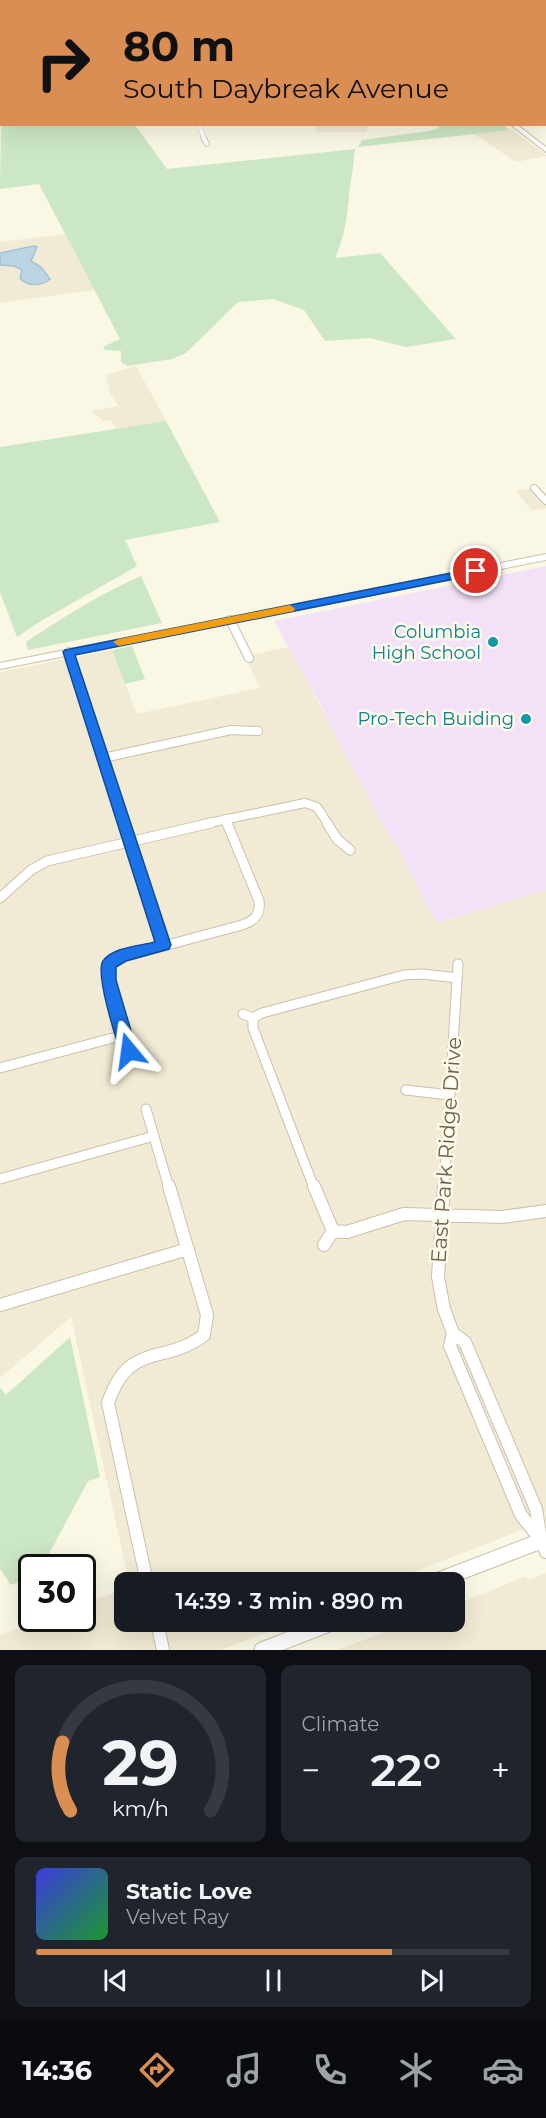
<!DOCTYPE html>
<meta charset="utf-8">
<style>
body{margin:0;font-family:Montserrat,sans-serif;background:#20242c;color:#f1f3f6;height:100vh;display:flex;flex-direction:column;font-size:22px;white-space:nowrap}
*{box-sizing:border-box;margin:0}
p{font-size:20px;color:#9ea1a6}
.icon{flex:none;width:33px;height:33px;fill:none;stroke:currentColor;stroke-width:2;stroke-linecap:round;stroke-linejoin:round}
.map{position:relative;height:1650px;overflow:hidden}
.side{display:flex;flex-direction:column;gap:15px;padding:15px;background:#0d0f14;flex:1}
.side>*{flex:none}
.banner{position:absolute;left:0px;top:0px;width:546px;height:126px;box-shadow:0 6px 24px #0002;background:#db8e54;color:#111;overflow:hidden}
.speed{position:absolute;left:18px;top:1554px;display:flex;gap:12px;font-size:30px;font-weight:700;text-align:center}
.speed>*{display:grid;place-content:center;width:78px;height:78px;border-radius:50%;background:#171b24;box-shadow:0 6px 24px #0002;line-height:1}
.speed .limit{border:3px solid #111;border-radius:9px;background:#fff;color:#111}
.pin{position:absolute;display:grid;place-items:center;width:51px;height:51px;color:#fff;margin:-26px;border:3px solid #fff;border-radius:50%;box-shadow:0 2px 6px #0007}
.me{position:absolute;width:66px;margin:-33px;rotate:344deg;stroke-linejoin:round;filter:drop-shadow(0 0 4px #0008)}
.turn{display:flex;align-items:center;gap:21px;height:126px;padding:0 24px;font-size:27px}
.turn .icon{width:78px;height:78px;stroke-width:2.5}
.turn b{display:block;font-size:42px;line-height:51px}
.big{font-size:45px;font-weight:600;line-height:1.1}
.side .tile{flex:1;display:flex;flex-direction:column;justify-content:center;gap:9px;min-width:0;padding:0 21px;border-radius:12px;background:#20242c}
.side .dial{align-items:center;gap:0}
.dial svg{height:156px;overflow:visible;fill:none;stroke:#363941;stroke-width:7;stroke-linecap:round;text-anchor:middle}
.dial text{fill:#f1f3f6;stroke:none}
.song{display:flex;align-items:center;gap:18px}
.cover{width:72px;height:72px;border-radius:9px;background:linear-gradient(135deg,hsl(240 70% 55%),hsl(130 70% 35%))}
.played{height:6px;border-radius:3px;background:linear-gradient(90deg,#db8e54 75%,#363941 75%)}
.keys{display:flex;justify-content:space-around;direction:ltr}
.heat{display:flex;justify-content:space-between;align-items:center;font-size:33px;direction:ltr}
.side .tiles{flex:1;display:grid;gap:15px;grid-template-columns:1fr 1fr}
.tile:last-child{grid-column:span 2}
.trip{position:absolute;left:114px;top:1572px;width:351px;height:60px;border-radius:12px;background:#171b24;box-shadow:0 6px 24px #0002;font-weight:600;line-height:60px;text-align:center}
.tabs{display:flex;height:96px;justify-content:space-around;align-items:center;background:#090b0e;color:#9ea1a6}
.tabs .icon{width:42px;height:42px}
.tabs .current{color:#db8e54}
.tabs b{font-size:27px;color:#f1f3f6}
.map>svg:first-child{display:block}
.residential{fill:#f1ead4}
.education{fill:#f3e2f7}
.green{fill:#cce7c5}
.water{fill:#bbd5e2;stroke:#a3c2d3;stroke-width:1.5}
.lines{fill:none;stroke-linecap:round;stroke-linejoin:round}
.minor-far5-casing{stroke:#cbc0ad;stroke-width:4.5}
.minor-far4-casing{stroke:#cbc0ad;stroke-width:6}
.minor-far3-casing{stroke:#cbc0ad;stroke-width:8}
.minor-far2-casing{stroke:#cbc0ad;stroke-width:10}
.minor-far1-casing{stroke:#cbc0ad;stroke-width:11}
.minor-casing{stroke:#cbc0ad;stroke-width:14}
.tertiary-casing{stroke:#cbc0ad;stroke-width:17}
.secondary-casing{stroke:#cec2aa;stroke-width:2}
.minor-far5{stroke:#fff;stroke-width:4}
.minor-far4{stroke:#fff;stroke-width:4.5}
.minor-far3{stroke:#fff;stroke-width:6}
.minor-far2{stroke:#fff;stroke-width:8}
.minor-far1{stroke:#fff;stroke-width:9}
.minor{stroke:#fff;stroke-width:12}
.tertiary{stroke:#fff;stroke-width:15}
.secondary{fill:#fff;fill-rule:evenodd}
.route{fill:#1a73e8;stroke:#114b97;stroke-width:1.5}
.slow{fill:#f59e0b}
.culture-dot{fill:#0f9aa8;stroke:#fefaeb;stroke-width:2}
.labels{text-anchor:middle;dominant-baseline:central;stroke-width:5;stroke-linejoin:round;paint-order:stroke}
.culture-label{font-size:18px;fill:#0d838f;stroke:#fefaeb;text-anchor:end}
.near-street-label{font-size:21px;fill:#71614c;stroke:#fefaeb}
</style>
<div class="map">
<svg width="546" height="1650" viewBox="0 0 546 1650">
<rect width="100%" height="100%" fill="#faf7e5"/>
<!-- residential -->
<path class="residential" d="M316,125L370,124V125L366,132H317Z
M512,130L546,155V156L516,162L474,134Z
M65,234L94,290L0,303V242Z
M136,366L166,421L117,429L110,420L103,421L91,411L118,406L110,393L106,375Z
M540,487L546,494V508L532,511L516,491Z
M289,647L390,838L394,840L448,920L490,905L546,890V1521L387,1582H129L71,1317L0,1378V672L112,650L137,714L260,688L245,656Z
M546,1573V1650H337L412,1622H454L455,1605L524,1577L530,1580Z
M124,1589V1622H293L221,1650H0V1635L44,1619L82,1618L83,1604Z"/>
<!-- education -->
<path class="education" d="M546,566V890L436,923L394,840L390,838L323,712L324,711L274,621Z"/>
<!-- green -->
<path class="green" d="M1,119L2,124L135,125L167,169L355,149C354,167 350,182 349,197C347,218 344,239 335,258L380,253L456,339L406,347L370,338L325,341L304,310L273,299L238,302L186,353L172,359L127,366L121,362V351L105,350L103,347L120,339L39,184L0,189Z
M436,125H503L510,130L358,147L362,140L429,131L439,128Z
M166,421L220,522L125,540L137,566L41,621L17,637L0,592V447Z
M141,576L162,623L28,650L26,642C63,617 100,594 141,576Z
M132,646L145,679L125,684L112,650Z
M70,1337L100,1477L88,1481L42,1567L32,1568L31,1578L11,1585L0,1569V1387L6,1395Z"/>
<!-- water -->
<path class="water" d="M34,246L37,247L31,261L41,267L50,279C41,287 26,286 20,278L22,270L14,266L0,265V253Z"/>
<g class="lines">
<defs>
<path id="minor-far5" d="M362,2L378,0
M199,124L204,139"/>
<path id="minor-far4" d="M203,137L207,144"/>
<path id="minor-far3" d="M534,488L546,501"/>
<path id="minor-far2" d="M230,620L249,658
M69,652L125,824
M103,758L231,730L258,731
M225,819L227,824
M204,824L305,803L317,807L328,824"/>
<path id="minor-far1" d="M124,823L164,945
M327,823L337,839L350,850
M0,898L31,870L47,861L211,823
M243,1014L253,1018
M253,1018V1028L314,1188
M253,1018L262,1013L404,975L423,974L457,978
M129,1051L107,972L109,965L115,959L242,925C254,921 261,915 259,901L227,823
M0,1068L124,1035
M406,1090L450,1095
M146,1109L169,1188
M0,1179L154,1136
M444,1188L458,964"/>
<path id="minor" d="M314,1186L333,1231
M444,1186L438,1277L444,1309L453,1333
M333,1231L347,1232L404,1214L502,1217L546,1211
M324,1245L333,1231
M0,1305L188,1249
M453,1333L465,1342L536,1509L541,1540L521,1515L450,1346Z
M541,1540L546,1552
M147,1582L108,1403C129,1340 164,1366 204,1335L207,1315L169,1186
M157,1622L163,1650"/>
<path id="tertiary" d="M434,1582L546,1539
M262,1650L334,1622"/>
<path id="secondary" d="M345,0H350L351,2H346Z
M510,124H516L546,147V152Z
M546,554V560L0,669V663Z"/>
</defs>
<!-- minor-far5 casing -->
<use href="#minor-far5" class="minor-far5-casing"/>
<!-- minor-far4 casing -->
<use href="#minor-far4" class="minor-far4-casing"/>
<!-- minor-far3 casing -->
<use href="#minor-far3" class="minor-far3-casing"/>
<!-- minor-far2 casing -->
<use href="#minor-far2" class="minor-far2-casing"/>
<!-- minor-far1 casing -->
<use href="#minor-far1" class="minor-far1-casing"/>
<!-- minor casing -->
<use href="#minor" class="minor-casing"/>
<!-- tertiary casing -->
<use href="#tertiary" class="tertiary-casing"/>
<!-- secondary casing -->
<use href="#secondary" class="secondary-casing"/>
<!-- minor-far5 -->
<use href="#minor-far5" class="minor-far5"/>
<!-- minor-far4 -->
<use href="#minor-far4" class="minor-far4"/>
<!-- minor-far3 -->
<use href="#minor-far3" class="minor-far3"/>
<!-- minor-far2 -->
<use href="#minor-far2" class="minor-far2"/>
<!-- minor-far1 -->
<use href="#minor-far1" class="minor-far1"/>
<!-- minor -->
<use href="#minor" class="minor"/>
<!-- tertiary -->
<use href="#tertiary" class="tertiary"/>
<!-- secondary -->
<use href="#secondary" class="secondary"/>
</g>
<!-- route -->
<path class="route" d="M476,568L481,571L479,574L75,655L171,945L169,949L126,961L116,967V980L137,1051L134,1056L129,1058L123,1056C116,1041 95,973 103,961C113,947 140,946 155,942L63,652L65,650Z"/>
<!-- slow -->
<path class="slow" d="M290,605L295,609L294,611L119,646L113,642L119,639Z"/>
<!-- markers -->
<g class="culture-dot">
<circle cx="493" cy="642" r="6"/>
<circle cx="526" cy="719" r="6"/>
</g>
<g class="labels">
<!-- culture labels -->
<g class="culture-label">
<text x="481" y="632">Columbia<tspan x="481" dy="21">High School</tspan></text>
<text x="514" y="719">Pro-Tech Buiding</text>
</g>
<!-- near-street labels -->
<g class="near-street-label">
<text transform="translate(446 1150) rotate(-86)">East Park Ridge Drive</text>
</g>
</g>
</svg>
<div class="speed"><div class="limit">30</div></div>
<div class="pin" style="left:476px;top:571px;background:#d93025"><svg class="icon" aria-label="arrive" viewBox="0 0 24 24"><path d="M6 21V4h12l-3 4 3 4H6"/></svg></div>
<svg class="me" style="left:129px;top:1051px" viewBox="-20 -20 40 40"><path d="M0-17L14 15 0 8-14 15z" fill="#1a73e8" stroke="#fff" stroke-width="4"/></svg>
<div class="trip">14:39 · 3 min · 890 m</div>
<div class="banner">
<div class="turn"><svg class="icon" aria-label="right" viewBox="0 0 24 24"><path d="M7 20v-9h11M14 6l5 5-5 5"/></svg><div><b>80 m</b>South Daybreak Avenue</div></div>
</div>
</div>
<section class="side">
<div class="tiles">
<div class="tile dial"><svg viewBox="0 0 100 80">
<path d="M14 69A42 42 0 1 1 86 69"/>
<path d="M14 69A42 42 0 0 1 10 34" stroke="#db8e54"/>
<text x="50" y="56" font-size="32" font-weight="700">29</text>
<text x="50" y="72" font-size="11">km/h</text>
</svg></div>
<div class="tile"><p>Climate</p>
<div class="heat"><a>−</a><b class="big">22°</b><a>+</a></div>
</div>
<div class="tile">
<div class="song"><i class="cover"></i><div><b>Static Love</b><p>Velvet Ray</p></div></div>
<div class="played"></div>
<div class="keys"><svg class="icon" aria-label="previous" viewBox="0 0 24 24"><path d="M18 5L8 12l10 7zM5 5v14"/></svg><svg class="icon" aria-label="pause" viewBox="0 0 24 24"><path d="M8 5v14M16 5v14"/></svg><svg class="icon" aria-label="next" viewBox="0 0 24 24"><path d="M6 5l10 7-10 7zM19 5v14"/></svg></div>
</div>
</div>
</section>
<nav class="tabs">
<b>14:36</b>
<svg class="icon current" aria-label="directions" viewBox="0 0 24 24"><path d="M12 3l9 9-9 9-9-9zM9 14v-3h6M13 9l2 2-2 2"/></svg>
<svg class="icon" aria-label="music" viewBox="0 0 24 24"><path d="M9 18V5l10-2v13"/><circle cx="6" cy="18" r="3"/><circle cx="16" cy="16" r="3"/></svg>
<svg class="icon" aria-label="phone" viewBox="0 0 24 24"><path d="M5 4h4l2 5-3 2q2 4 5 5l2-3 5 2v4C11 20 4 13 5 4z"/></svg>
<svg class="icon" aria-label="climate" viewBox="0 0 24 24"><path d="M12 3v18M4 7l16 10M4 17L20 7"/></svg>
<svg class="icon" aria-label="car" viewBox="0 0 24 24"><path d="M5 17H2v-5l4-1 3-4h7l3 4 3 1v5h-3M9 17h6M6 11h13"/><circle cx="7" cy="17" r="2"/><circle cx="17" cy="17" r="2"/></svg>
</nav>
